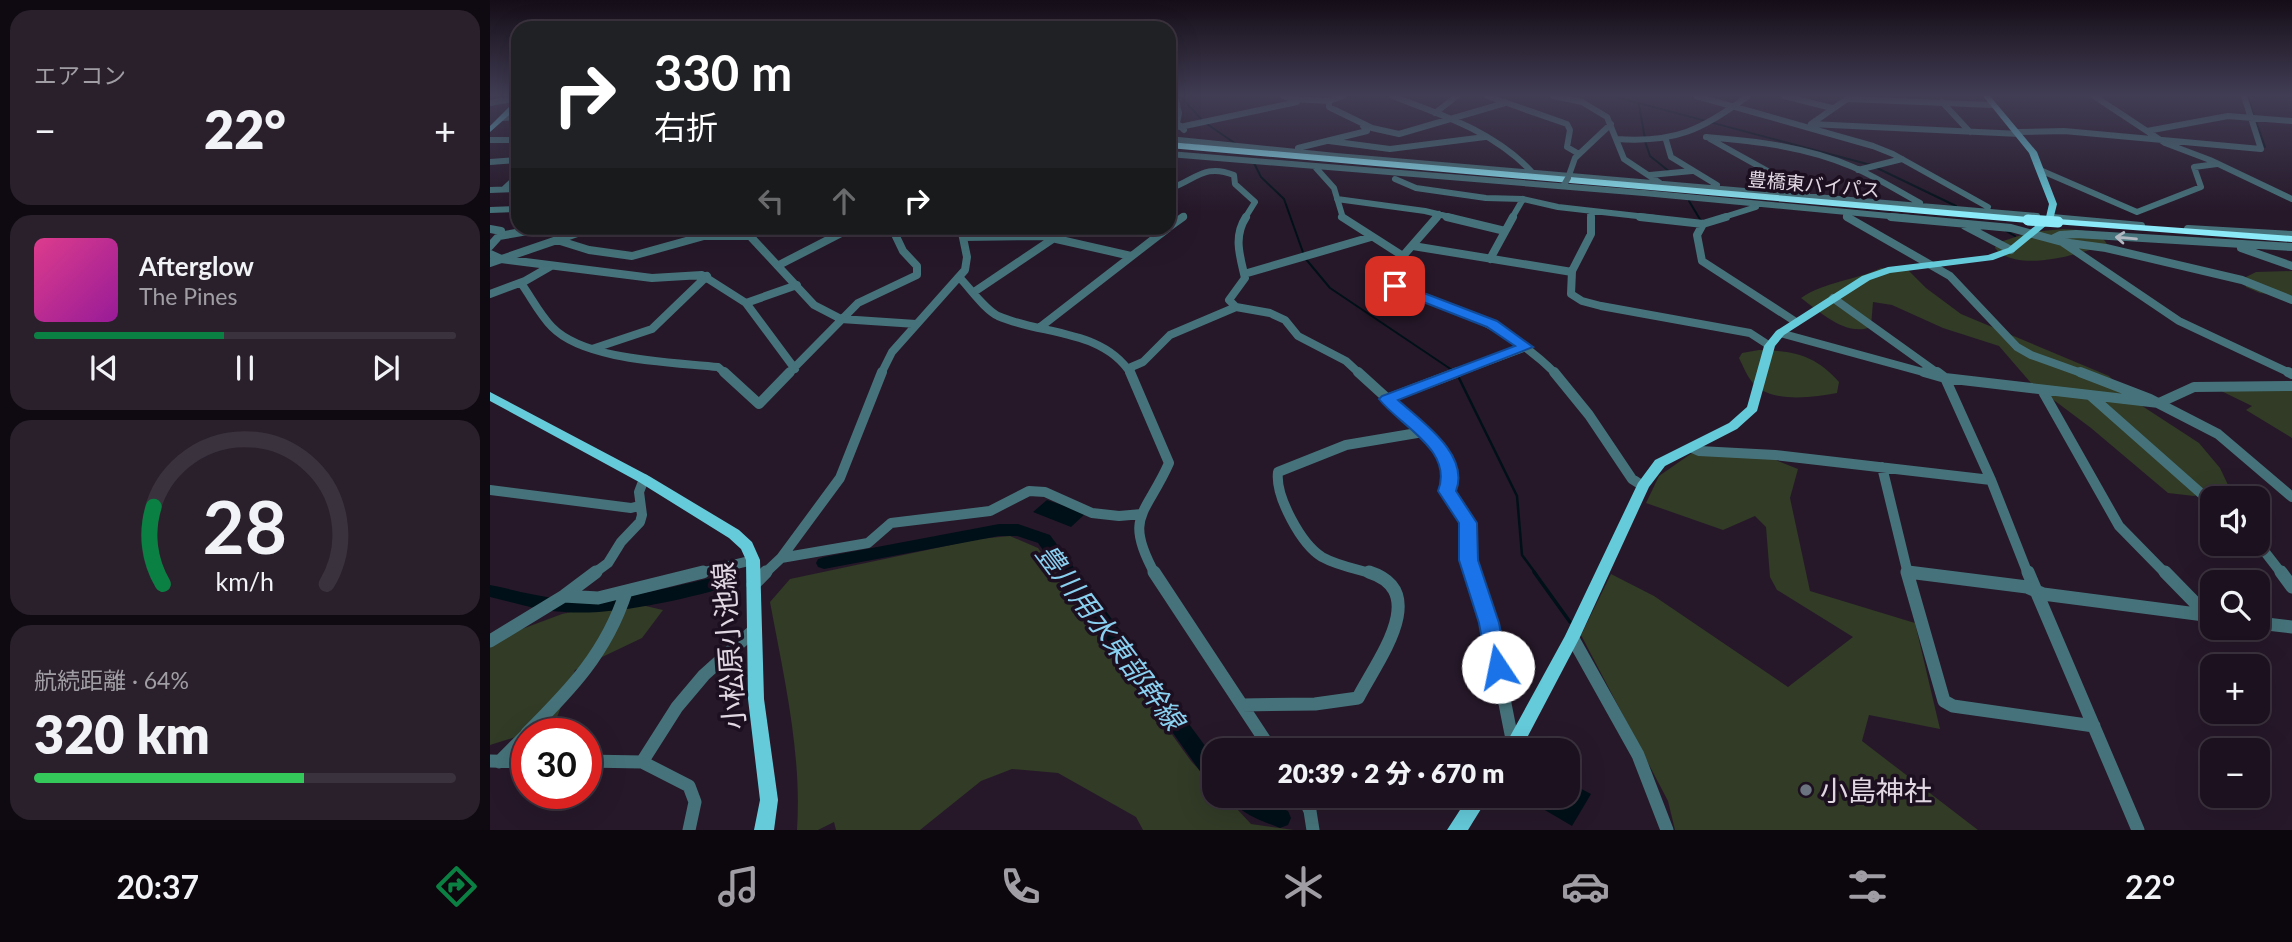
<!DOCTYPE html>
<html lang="ja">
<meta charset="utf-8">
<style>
body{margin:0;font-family:Lato,"Noto Sans JP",sans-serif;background:#29202c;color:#f1f3f6;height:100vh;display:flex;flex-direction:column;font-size:26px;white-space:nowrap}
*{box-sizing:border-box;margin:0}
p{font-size:23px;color:#a09ea4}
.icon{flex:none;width:38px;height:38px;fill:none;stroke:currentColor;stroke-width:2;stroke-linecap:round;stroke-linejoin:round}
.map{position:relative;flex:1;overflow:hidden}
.drawer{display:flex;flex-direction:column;gap:10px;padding:10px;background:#0f0a11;width:490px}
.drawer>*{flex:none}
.top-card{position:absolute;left:21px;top:21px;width:665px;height:214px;border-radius:21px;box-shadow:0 7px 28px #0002,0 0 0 2px #3a323d;background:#202124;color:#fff;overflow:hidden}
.fabs{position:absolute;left:1710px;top:486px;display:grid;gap:14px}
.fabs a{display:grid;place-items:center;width:70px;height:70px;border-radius:14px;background:#1c121f;box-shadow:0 7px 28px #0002,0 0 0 2px #3a323d;font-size:35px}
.speed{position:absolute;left:21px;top:718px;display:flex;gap:14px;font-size:35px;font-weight:700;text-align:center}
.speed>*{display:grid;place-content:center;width:91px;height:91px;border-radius:50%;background:#1c121f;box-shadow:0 7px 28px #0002,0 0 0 2px #3a323d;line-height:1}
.speed .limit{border:10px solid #d22;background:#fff;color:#111}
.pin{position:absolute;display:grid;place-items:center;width:60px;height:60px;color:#fff;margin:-30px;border-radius:14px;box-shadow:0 4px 10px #0006}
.me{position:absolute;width:77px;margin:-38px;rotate:349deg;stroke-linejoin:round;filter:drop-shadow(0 0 5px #0008)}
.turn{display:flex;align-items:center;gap:24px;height:147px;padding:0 28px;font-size:32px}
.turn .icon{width:91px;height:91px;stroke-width:2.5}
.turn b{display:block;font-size:49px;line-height:60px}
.lanes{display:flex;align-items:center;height:66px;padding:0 28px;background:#0003;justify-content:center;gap:35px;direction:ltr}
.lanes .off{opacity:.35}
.big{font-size:52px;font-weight:800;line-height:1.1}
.drawer .widget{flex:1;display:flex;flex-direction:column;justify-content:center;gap:10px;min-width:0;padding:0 24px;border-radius:21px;background:#29202c}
.drawer .dial{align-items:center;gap:0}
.dial svg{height:182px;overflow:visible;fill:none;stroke:#3a323d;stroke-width:7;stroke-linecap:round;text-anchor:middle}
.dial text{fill:#f1f3f6;stroke:none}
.song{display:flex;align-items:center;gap:21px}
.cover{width:84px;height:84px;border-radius:10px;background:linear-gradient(135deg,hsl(330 70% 55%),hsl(300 70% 35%))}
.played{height:7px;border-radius:4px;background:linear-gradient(90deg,#0b8043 45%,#3a323d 45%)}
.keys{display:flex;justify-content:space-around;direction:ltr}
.heat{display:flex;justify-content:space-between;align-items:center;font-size:38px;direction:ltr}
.charge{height:10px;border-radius:5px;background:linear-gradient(90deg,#34c759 64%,#3a323d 0)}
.trip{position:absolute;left:712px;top:738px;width:378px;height:70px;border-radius:21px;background:#1c121f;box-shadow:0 7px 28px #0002,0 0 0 2px #3a323d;font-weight:800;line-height:70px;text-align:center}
.dock{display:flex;height:112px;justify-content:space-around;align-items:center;background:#0b070c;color:#a09ea4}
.dock .icon{width:49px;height:49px}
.dock .active{color:#0b8043}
.dock b{font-size:32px;color:#f1f3f6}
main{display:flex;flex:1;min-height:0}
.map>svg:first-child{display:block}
.green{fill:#313b26}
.water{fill:#001018}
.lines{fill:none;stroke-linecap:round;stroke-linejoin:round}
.stream-far2{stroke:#001018;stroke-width:2}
.stream-far1{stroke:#001018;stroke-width:2.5}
.stream{stroke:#001018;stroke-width:3.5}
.river{fill:#001018;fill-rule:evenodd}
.minor-far3{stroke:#46737b;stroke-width:6}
.minor-far2{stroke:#46737b;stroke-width:8}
.minor-far1{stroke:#46737b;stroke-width:10}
.minor{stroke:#46737b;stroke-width:13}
.major{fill:#65cbda;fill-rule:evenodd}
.highway{fill:#8ceaf8;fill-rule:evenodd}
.minor-bridge{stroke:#46737b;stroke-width:6}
.highway-bridge{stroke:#8ceaf8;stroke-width:11}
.oneway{stroke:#b2b9c3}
.route{fill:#1a73e8;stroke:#114b97;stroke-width:2}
.worship-dot{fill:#6b7280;stroke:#1c0f1f;stroke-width:2.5}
.labels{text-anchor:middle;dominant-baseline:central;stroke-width:7;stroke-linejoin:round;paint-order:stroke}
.far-street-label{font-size:19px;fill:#e0d7e2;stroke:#1c0f1f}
.near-water-label{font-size:28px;font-style:italic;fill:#89cfef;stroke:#1c0f1f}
.near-street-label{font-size:28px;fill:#e0d7e2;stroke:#1c0f1f}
.near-poi-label{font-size:28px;fill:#e0d7e2;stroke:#1c0f1f;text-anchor:start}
</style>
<main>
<section class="drawer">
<div class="widget"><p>エアコン</p>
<div class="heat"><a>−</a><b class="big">22°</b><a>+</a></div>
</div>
<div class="widget">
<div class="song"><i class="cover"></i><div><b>Afterglow</b><p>The Pines</p></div></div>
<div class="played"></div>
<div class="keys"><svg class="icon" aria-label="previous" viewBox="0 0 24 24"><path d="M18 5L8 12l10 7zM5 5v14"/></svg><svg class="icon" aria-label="pause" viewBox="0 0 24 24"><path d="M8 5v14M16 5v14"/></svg><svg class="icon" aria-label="next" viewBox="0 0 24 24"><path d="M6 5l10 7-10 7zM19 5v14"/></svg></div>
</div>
<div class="widget dial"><svg viewBox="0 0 100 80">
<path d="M14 69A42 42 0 1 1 86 69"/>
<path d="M14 69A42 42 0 0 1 10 35" stroke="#0b8043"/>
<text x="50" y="56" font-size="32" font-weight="700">28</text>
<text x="50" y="72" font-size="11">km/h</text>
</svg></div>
<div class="widget"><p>航続距離 · 64%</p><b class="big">320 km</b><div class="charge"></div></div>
</section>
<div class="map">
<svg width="1802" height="830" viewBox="0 0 1802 830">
<rect width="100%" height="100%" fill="#261829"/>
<!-- green -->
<path class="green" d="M1573,229C1589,230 1608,229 1617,244C1590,254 1527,274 1505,248L1507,243L1541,232Z
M1391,268L1417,269L1436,288L1471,314L1619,376L1643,400L1709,443L1730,468L1739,487L1704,496L1678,493L1601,428L1541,383L1509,346L1453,328L1402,305L1383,302L1381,327C1356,337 1330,312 1311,298C1336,281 1364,281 1391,268Z
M1802,271V297L1770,293L1756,287L1754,278L1766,272Z
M1269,350C1304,351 1325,355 1349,382L1347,393C1325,397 1285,403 1266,386C1258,379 1254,368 1249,358L1252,353Z
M1727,389L1802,391V438L1756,410L1762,406Z
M1202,453L1283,459L1308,469L1300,498L1320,591L1425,623L1450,729L1379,715L1372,741L1488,830H1185L1178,801L1091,635L1121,574L1164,596L1298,687L1363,637L1287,590L1280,577L1276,527L1265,516L1233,530L1156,503L1169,476Z
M520,536L548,548L701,761L724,786V796H735L761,824L804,830H653L646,817L568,773L522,769L491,781L430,830H346L344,822L328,830H307C312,753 294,678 280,602L300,579L489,539Z
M134,601L173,610L152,638L85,670L64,725L0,745V641L72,614Z"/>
<!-- water -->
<path class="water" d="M557,500L596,513L581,527L543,512Z
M1078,782L1101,794L1082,826L1031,796H1078Z"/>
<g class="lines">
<!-- stream-far2 -->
<path class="stream-far2" d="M690,96L712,120
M1122,96L1381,165
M1758,96L1764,117
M1149,104L1155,139
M1766,121L1775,147
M717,124L746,144
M1155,141L1160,156L1180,172
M764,163L771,177L794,199L815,258L840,288L962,370
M1387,168L1466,206
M1199,201L1211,221
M1516,231L1525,236"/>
<!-- stream-far1 -->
<path class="stream-far1" d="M967,374L1027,496L1032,555L1046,574"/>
<!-- stream -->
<path class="stream" d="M1044,572L1080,622"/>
<!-- river -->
<path class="river" d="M509,524H528L560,535L724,758V783L717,781L548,543L527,536H509L334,569L328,567L326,563L328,559L334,557Z
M240,574L246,576L249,580L246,584C199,599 123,616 75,612C49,611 25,603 0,597V585C25,590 49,597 74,599C130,603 186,585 240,574Z
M740,796H768L780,804L798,811L801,818L798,825L790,828C773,821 748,814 740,796Z"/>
<!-- minor-far3 -->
<path class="minor-far3" d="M685,96L689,113L687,123L694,130
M793,96L801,99L839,101V107L882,128L909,134L1015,103
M902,96C952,115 1003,131 1041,171
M997,96L1077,124L1080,130L1077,147L1089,154
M1063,96L1092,102L1117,117L1134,159L1170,183
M1206,96L1383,146L1403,154L1498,207
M1294,96L1342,108
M1604,96L1675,143L1720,160L1802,199
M839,101L853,96
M1452,102L1480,132
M0,103L28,98
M1503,105L1357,99L1321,124L1530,134
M945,113L967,96
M13,118L28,117
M690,127L807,102
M1657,131L1738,116L1802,121
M1527,132L1574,131L1771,149L1754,96
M1216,137C1266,141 1317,147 1363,167C1386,177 1408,191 1430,203
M679,139L846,156L1547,216
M1127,139C1185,143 1212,130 1258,96
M1220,139L1317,193
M0,140H28
M1176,140L1181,157L1227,185
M839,141L900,149L995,137
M808,148L877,131L873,126
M679,154L1154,193L1420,218
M0,162L28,160
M826,168L844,188L853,218
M1368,170L1412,159
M1550,170L1647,212L1711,187L1704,167L1727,164
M1160,175L1202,171
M1078,178L1085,158L1121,124
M905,179L926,188L996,198L1033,199L1068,207L1165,218
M14,189L28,176
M679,189C706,180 714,163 744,175L745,184L765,202L755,218
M0,190L28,189
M847,199L935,211L964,218
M0,210L28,209
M1099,211L1102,218
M1356,216L1360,218
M691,218L694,216
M945,218L949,214
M1022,218L1033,199
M1231,218L1266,207
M1562,218H1566"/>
<!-- minor-far2 -->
<path class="minor-far2" d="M852,217L913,256
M947,217L913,256L903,283L908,288C970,310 1018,326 1066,374
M957,217L1015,231
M1101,217V234L1082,271L1081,294L1092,301L1111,306L1260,333L1280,346
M1150,217L1213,224L1236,217
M1357,217L1460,276L1527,347L1541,355L1594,374
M1401,217L1521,228L1572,242L1616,248L1752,280L1802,300
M1562,218L1651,226
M1213,224L1207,235L1212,261L1306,322
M1475,226L1521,250
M679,227L693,217
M0,229L11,231L9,236
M1698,229L1802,235
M473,237L553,236L641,256
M1562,239L1570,235L1586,234L1802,247
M67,240L99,250L142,256L214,236H260L324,305L351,319L426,324
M1572,242L1689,321L1802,374
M0,246L9,236L55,228
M923,246L1082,272
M1751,248L1802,266
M0,254L11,259L162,278L212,275L256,303L305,369
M1000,259L1023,217
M0,263L102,228
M289,265L361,228
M754,274L881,237
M469,277C480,288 494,309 508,316C551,335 613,329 641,374
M31,283C41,297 50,315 62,327C95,361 183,362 228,367L236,374
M484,292L579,228
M0,294L35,281L61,266
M1343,298L1449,374
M256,303L307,285
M746,307L739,300L755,278C750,256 743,237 756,217
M549,328L678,228
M1290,333L1440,374
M102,349L162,329L217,276
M639,368L653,362L680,335L746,307L780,313L795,320L808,336L856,361L870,374
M298,374L368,303L427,275V266L413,251L402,228
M391,374L402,352L475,270L477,257L471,228
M964,374L1036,347"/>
<!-- minor-far1 -->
<path class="minor-far1" d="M234,372L269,404L300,372
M640,372L679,463C656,515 633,516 665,574
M868,372L945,442L962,475L957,491L978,523V560L983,574
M1064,372L1099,415L1142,479L1153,486
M1434,372L1455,378L1669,403L1704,387L1802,386
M1447,372L1455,378L1501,480L1538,574
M1590,372L1660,399L1728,434L1802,497
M1798,372L1802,374
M1552,390L1629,526L1676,574
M1601,396L1722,503
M897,399L968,372
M1202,448L1209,451L1285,455L1501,480
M1392,467L1418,574
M0,490L141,508L149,506
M1768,543L1792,574
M291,558L378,543L401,523L500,511L539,491L555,492L602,513L629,516L652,514
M1416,572L1432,574
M103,574L118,563L131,542L150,522L152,515L149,492L154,479
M206,574L263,560
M274,574L291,558L350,478L392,372
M884,574C867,569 848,566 832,557C811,544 785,496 788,472L856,445L933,432"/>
<!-- minor -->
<path class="minor" d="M664,572L782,751
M982,572L999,623L1021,734L1027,742
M1417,572L1454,701L1463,706L1604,726
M1418,572L1537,587L1553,594L1722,616
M1538,572L1648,830
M1675,572L1717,615
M1791,572L1802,587
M263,585L276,572
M74,596L108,598L213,572
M1768,623L1802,627
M1082,637L1148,755L1177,830
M0,641L74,596L106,572
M752,705L825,704L868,698C886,662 942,592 879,572
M37,733C81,689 116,653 136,592
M0,761L37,762
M96,761L152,762L199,786L205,802L199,830
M9,762L37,734
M152,762L187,707L214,675L263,631
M813,796L820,811L823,830"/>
<!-- major -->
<path class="major" d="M1493,96H1500L1547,152L1567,204L1563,220L1524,252L1503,260L1400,273L1380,280L1294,335L1285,346L1267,411L1247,429L1175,466L1159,487L1090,637L1030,751H1012L1075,636L1148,483L1165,460L1239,423L1257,407L1274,346L1286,331L1372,276L1398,267L1498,255L1518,248L1556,217L1559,204L1539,153Z
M25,101H28V107L0,132V126Z
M0,392L159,476L249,530L262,542L270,560L274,699L288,800L284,830H264L270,800L258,699L256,560L251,549L239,538L149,482L0,401Z
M979,796H999L978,830H957Z"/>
<!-- highway -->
<path class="highway" d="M679,142L1538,217L1543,220L1538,223L679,148Z
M1568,219L1802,236V242L1564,224V220Z"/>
<!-- minor-bridge -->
<path class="minor-bridge" d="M1074,185L1078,178"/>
<!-- highway-bridge -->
<path class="highway-bridge" d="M1538,220L1568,222"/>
</g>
<!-- one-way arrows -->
<defs><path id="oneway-shaft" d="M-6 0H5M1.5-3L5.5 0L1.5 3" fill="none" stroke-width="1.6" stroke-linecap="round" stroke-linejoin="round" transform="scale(1.75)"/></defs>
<use class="oneway" href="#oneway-shaft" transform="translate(1636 238) rotate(-175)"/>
<!-- sky -->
<linearGradient id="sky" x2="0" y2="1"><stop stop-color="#150d17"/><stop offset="0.45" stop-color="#413d54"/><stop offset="1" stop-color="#413d54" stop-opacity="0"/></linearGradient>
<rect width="1802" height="212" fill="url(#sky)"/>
<!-- route -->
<path class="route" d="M905,282L1007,321L1043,347L908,400C932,422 980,454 966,491L987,523L988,560L1009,623L1018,667L1015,674L1008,676L1000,674L997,667L989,623L969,560V523L948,491C964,450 910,426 889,399L892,396L1025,346L997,327L900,289V283Z"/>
<!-- markers -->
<circle class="worship-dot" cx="1316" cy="790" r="7"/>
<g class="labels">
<!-- far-street labels -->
<g class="far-street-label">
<text transform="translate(1324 184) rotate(5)">豊橋東バイパス</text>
</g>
<!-- near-water labels -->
<g class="near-water-label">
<text transform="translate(621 636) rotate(53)">豊川用水東部幹線</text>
</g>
<!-- near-street labels -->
<g class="near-street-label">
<text transform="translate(238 646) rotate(-94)">小松原小池線</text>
</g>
<!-- near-poi labels -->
<g class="near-poi-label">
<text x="1330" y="790">小島神社</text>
</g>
</g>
</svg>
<div class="fabs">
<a><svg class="icon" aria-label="sound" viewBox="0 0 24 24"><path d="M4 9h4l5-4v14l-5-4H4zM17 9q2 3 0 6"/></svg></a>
<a><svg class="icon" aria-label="search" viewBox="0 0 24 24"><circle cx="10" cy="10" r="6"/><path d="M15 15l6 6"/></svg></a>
<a>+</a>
<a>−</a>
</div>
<div class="speed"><div class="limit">30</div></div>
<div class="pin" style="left:905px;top:286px;background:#d93025"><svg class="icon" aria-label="arrive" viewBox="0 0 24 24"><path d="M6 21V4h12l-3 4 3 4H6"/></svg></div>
<svg class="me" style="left:1008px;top:667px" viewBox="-20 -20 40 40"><circle r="19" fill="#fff"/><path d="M0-13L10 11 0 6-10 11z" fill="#1a73e8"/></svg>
<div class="trip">20:39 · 2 分 · 670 m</div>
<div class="top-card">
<div class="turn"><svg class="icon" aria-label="right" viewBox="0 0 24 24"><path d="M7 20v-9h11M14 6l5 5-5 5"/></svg><div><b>330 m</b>右折</div></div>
<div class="lanes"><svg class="icon off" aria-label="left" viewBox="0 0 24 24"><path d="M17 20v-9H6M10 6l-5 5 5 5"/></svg><svg class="icon off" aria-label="ahead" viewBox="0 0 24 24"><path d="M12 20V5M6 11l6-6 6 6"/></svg><svg class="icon" aria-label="right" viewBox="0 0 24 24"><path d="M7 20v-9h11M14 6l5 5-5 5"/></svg></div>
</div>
</div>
</main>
<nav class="dock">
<b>20:37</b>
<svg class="icon active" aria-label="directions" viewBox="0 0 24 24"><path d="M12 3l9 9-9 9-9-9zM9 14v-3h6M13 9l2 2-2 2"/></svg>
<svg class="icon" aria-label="music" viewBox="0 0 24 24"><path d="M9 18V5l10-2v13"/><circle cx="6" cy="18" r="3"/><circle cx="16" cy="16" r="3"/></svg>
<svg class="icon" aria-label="phone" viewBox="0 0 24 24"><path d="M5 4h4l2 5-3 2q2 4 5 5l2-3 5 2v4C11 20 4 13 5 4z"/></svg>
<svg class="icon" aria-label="climate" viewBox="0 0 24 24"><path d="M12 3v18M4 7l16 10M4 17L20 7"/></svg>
<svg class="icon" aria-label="car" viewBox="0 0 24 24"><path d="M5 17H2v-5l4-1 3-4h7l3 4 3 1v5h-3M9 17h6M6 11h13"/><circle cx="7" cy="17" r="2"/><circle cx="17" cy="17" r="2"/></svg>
<svg class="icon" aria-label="filters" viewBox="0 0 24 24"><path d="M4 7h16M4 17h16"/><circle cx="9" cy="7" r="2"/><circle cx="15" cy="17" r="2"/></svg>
<b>22°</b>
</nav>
